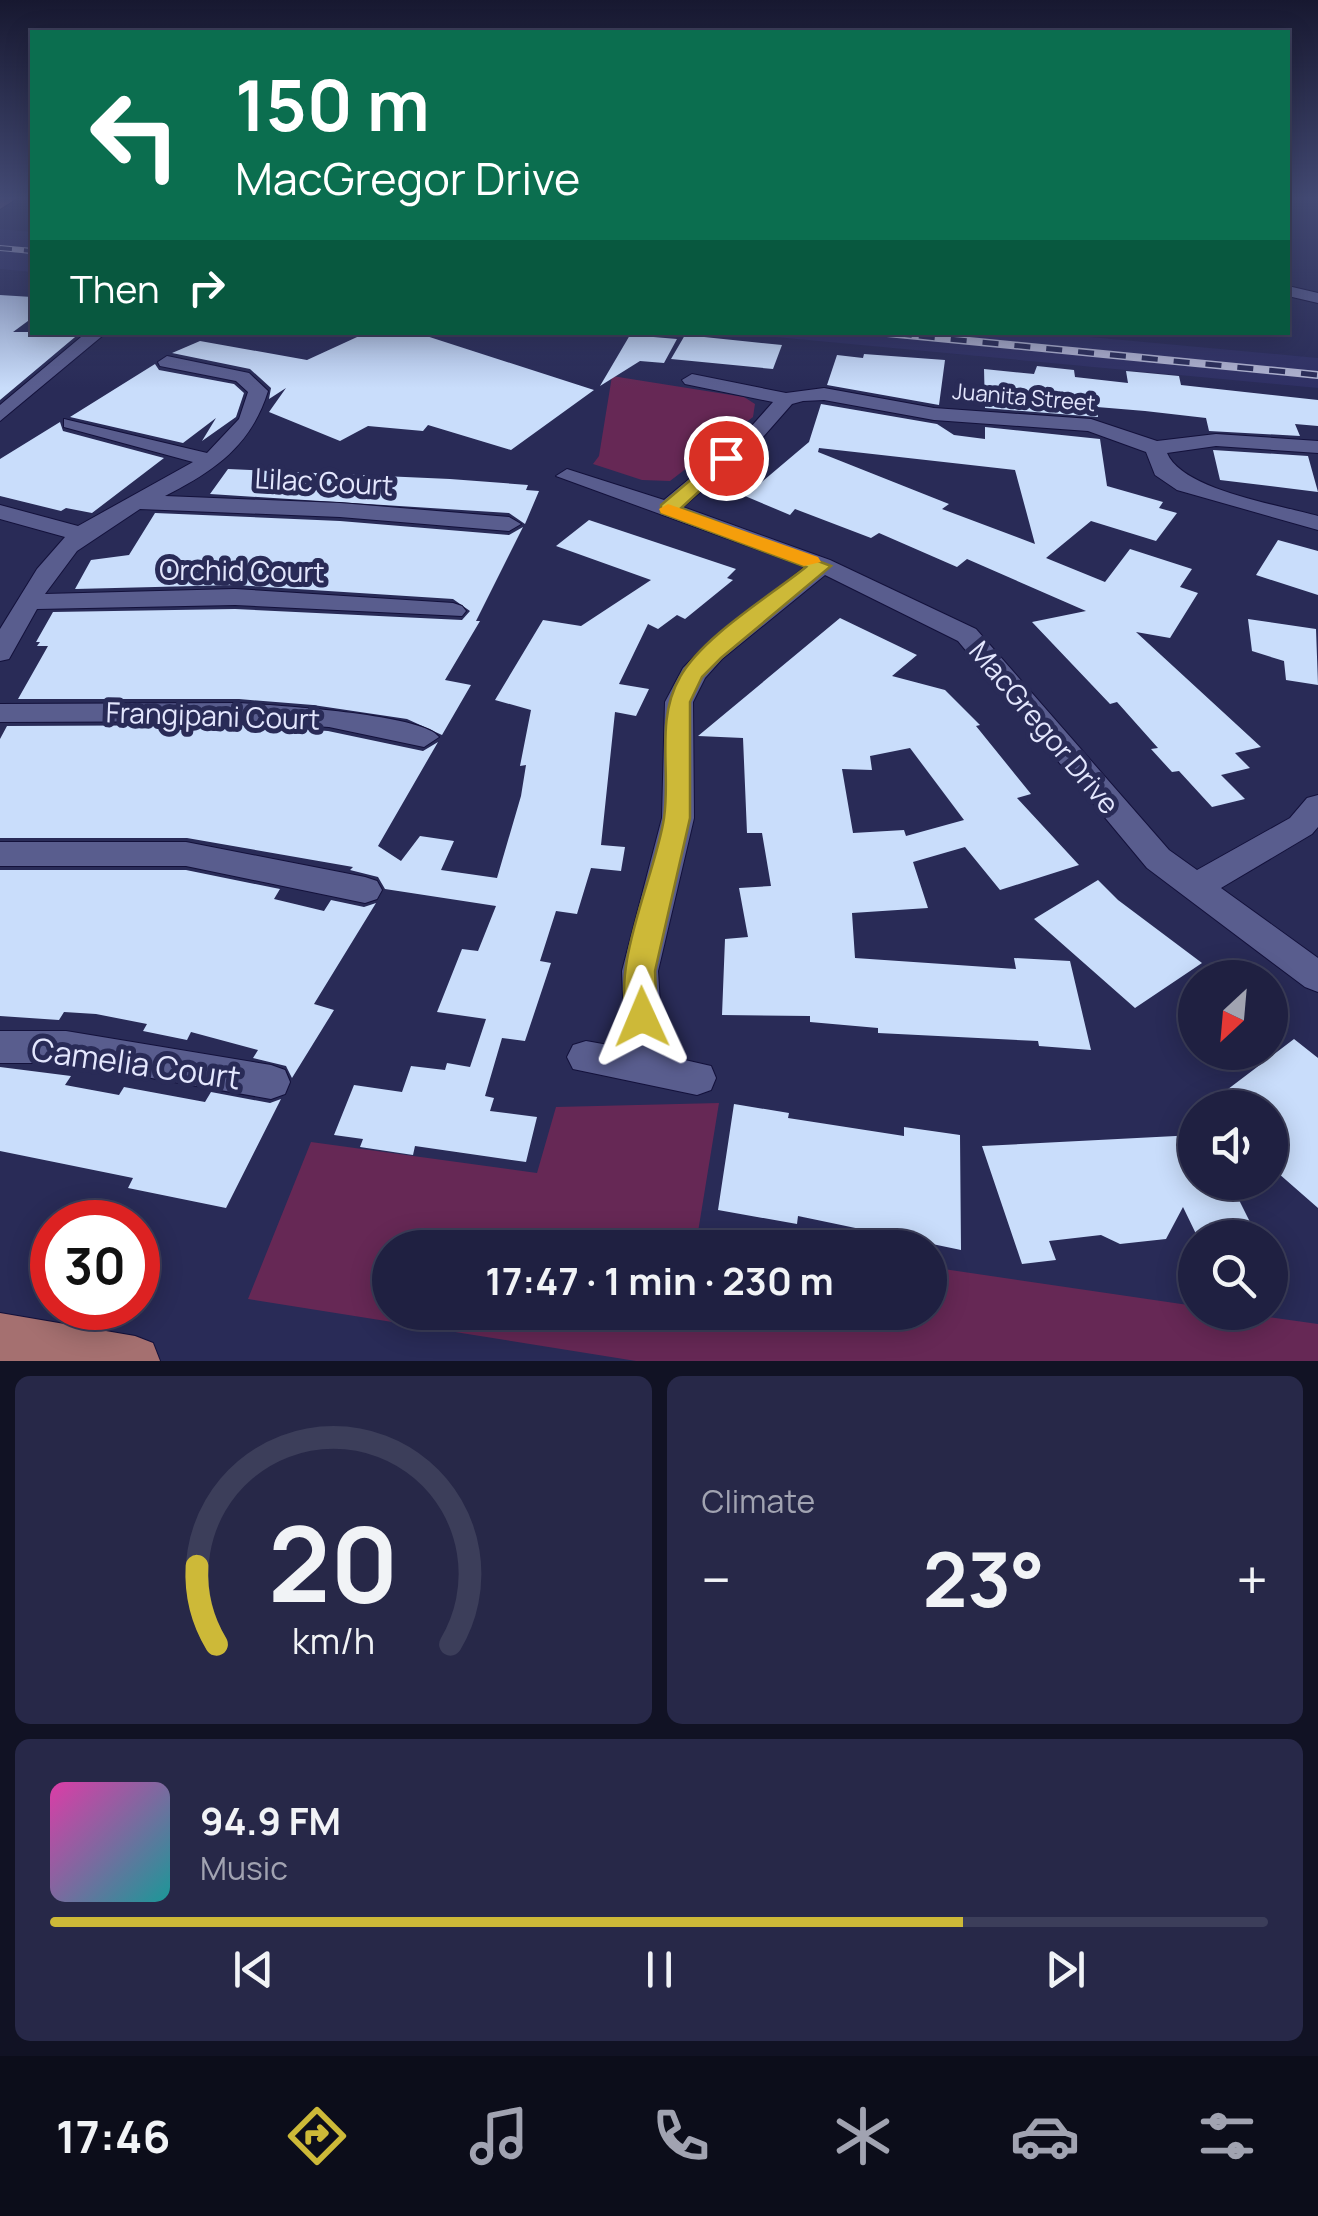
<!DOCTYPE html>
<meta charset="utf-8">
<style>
body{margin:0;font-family:Manrope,sans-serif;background:#272848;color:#f1f3f6;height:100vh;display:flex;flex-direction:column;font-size:38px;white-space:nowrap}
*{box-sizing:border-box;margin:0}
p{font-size:32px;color:#a1a3b1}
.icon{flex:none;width:55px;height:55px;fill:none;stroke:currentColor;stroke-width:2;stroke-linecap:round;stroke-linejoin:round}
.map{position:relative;height:1361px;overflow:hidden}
.drawer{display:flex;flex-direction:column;gap:15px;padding:15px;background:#111224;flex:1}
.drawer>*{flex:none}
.guide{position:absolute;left:30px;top:30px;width:1260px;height:305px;border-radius:0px;box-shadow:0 5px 25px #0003,0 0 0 2px #3c3e5a;background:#0b6e4f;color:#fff;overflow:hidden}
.needle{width:65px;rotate:206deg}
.buttons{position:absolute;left:1178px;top:960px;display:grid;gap:20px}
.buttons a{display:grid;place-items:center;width:110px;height:110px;border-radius:50%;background:#1f2041;box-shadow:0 5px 25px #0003,0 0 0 2px #3c3e5a;font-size:50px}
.speed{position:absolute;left:30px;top:1200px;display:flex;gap:20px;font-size:50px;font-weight:700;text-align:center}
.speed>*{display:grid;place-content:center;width:130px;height:130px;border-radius:50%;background:#1f2041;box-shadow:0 5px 25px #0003,0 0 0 2px #3c3e5a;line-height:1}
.speed .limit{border:15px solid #d22;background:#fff;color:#111}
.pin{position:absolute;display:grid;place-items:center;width:85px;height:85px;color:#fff;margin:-42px;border:5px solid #fff;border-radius:50%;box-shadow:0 2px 10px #0007}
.me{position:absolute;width:110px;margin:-55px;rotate:359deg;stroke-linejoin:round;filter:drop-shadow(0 0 8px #0008)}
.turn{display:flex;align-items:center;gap:35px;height:210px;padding:0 40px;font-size:45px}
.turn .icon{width:130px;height:130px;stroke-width:2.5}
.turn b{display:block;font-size:70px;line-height:85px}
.then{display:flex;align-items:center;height:95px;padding:0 40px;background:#0003;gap:20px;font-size:38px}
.big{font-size:75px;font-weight:700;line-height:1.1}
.drawer .widget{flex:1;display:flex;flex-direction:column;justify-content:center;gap:15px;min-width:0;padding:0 35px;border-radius:15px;background:#272848}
.drawer .dial{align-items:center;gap:0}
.dial svg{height:260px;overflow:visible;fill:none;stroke:#3c3e5a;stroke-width:7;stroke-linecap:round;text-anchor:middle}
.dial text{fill:#f1f3f6;stroke:none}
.song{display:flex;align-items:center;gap:30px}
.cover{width:120px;height:120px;border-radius:15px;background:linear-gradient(135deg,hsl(320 70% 55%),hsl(180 70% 35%))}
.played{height:10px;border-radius:5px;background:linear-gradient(90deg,#cdb938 75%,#3c3e5a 75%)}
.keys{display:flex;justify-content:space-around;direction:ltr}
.heat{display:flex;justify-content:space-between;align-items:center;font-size:55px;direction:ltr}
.drawer .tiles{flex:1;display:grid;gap:15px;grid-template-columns:1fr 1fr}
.widget:last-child{grid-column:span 2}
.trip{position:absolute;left:372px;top:1230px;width:575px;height:100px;border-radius:50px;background:#1f2041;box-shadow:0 5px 25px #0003,0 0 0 2px #3c3e5a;font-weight:700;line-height:100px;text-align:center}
.tab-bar{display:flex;height:160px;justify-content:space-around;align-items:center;background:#0c0d1a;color:#a1a3b1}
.tab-bar .icon{width:70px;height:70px}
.tab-bar .on{color:#cdb938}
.tab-bar b{font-size:45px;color:#f1f3f6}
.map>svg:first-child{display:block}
.built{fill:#2f3064}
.green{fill:#662855}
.building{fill:#c9ddfb;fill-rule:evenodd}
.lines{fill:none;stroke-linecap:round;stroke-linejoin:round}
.street-casing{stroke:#13113b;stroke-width:2}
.secondary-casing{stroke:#13113b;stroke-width:2}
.primary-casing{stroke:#13113b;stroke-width:2}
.street{fill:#595d8e;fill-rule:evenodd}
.secondary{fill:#7f667f;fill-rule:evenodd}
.primary{fill:#a57070;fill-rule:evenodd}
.rail-far1-casing{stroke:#b2b5d2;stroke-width:6}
.rail-casing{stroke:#b2b5d2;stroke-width:8}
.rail-far1{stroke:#292b57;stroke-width:4;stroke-dasharray:12;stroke-linecap:butt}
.rail{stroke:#292b57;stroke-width:5;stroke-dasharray:16;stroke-linecap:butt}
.route{fill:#cdb938;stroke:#857824;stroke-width:2.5}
.slow{fill:#f59e0b}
.labels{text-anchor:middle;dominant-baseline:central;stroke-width:10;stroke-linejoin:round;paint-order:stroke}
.far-street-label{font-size:22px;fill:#e3e6fd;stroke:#292b57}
.street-label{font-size:28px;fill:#e3e6fd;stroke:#292b57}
.near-street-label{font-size:32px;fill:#e3e6fd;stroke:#292b57}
</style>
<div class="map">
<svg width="1318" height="1361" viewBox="0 0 1318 1361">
<rect width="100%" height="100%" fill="#292b57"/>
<!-- built -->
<path class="built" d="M0,229L32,232V272L0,269Z
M732,333H1047L1318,358V388Z"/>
<!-- green -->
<path class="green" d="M612,376L744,397L755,404L753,417L670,481L642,480L593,464L599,456Z
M719,1103L698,1232L798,1247L390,1248V1312H930V1267L1195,1306V1312L1240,1313L1318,1324V1361H636L248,1299L311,1142L537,1173L556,1107Z"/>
<!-- building -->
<path class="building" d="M0,295L32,297V318L13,332H81L0,400Z
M368,332H414L594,390L511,450L428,425L423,431L368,426L340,441L269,412L286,388L269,399L271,388L250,369L172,353L200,341L307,360Z
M630,335L677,339L664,363L640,361L600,386Z
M685,335L782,345L773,369L671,359Z
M864,354L945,360L939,405L827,385L837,355L863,358Z
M155,364L159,370L234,384L244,393L236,417L202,441L216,418L183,443L70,417Z
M1037,366L1074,370L1075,377L1128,383L1126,371L1179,376L1181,385L1318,400V426L1295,424L1300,436L1209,431L1206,418L1145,411L1097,407L1098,417L985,408L984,369L1034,374Z
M821,404L937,424L954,435L985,439V427L1100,439L1107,486L1163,502L1159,508L1177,513L1156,541L1091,521L1046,558L1105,582L1130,549L1192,569L1180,587L1198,593L1170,638L1136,632L1261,747L1235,753L1250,768L1221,775L1245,799L1212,807L1179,771L1172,772L1151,749L1158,748L1117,702L1110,704L1032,622L1086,611L967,559L957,567L879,533L871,538L795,509L790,515L745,496L809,442ZM819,448L1015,470L1035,544L942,509L949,504L818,452Z
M60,422L63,431L164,458L92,513L66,508L61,511L0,496V459Z
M1213,450L1308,456L1318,492L1220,480Z
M228,469L450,479L528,485L526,490L539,491L525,524L509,513L210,494Z
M155,513L340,521L509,535L523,527L476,621H480L445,680L471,685L442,735L407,719L313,705L239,699H18L48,646H37L40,642H36L53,612L235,609L462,620L470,611L453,599L235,585L75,589L91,560L129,555Z
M589,520L736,569L727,578L733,580L685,619L677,615L658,629L648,624L619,684L649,689L636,716L615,712L601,845L625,847L621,871L591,868L577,914L556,911L540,961L551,963L525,1041L502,1038L485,1096L494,1098L490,1111L537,1117L526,1162L415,1146L413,1155L360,1147L363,1139L334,1135L354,1085L402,1092L411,1066L445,1070L447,1063L470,1067L486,1019L437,1012L462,949L478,951L496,906L385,889L378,877L350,870L353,867L187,838H0V739L7,726L239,725L328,731L423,751L438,742L378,846L401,861L420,836L454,841L441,870L497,878L521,796L526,765L520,766L531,710L495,700L543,620L581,626L651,580L556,546Z
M1278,540L1318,551V595L1256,575Z
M840,618L917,655L892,676L945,690L980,725L976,726L1031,794L1017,798L1079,865L1000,890L965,847L913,862L928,908L852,913L855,958L1016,969L1014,958L1070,961L1091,1050L1039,1046L1038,1041L878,1033V1028L810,1022V1016L722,1015L725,939L748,937L739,888L771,886L762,833H747L743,738L698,736ZM910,748L964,820L906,836L904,830L853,833L842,769L872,770L870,756Z
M1248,619L1316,629L1318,685L1286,680L1284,661L1252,651Z
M0,870H186L280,889L274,899L324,911L331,900L364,907L376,903L314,1004L334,1010L292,1078L286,1066L253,1058L258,1050L191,1032L187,1040L143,1031L147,1024L96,1014L64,1012L59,1020L0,1016Z
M1098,880L1118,900L1202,963L1135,1008L1034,919Z
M1294,1039L1318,1058V1208L1270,1166V1108H1203Z
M0,1067L71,1076L65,1085L119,1095L124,1087L205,1102L211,1092L270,1103L281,1099L226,1208L128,1188L133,1178L0,1151Z
M734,1104L789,1113L788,1118L904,1136V1127L960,1135L961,1250L798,1216L797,1224L718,1210Z
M1195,1135V1182H1230L1258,1238H1198L1183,1207L1166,1239L1120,1244L1101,1235L1049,1241L1056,1260L1022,1264L982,1146Z"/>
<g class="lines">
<defs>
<path id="street" d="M1288,286L1318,293V303L1288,296Z
M87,332H107L0,421V405Z
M167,356L249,373L268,391C251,446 214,471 165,496L340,503L509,517L521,524L509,531L340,517L140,509L77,551L45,594L235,589L453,603L462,606L466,611L462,616L235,605L37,609L9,659L0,661V629L37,569L65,537L0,519V505L78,526L193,462L64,427V419L207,453L239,419L248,392L236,381L160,366L158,362Z
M692,374L786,393L824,388L934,408L1091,419L1157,441L1216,434L1318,441V453L1216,446L1167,453C1182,490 1280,505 1318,516V530L1177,490L1155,475L1146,452L1088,431L934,420L824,400L803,401L792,404L763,437L683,507L830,560L976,629L1169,850L1197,870L1290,818L1307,798L1318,795V827L1312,834L1221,888L1318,958V992L1305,987L1147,868L958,641L825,575L722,659L705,678L693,702L694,818L658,971L663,1055L711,1066L716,1078L711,1090L697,1095L573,1069L567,1057L573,1045L586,1041L625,1048L622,971L662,818L665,702L683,668L704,647L805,567L556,476L567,469L664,500L749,429L773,402L685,384L682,380Z
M239,703C271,705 424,714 439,737L424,747L329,727L239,721L0,722V704Z
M0,842H186L365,877L377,881L382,890L377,899L365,903L186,866H0Z
M0,1031H66L271,1065L285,1070L290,1082L285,1094L271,1099L66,1063H0Z"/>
<path id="secondary" d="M0,197H19L0,209Z"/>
<path id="primary" d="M0,1313L135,1336L153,1343L160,1361H0Z"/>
</defs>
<!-- street casing -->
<use href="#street" class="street-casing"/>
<!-- secondary casing -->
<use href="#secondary" class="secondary-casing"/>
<!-- primary casing -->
<use href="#primary" class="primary-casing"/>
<!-- street -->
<use href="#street" class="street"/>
<!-- secondary -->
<use href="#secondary" class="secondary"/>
<!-- primary -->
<use href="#primary" class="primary"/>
<defs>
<path id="rail-far1" d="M0,248L32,251
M876,332L913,336"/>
<path id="rail" d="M887,333L1318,375"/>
</defs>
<!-- rail-far1 casing -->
<use href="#rail-far1" class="rail-far1-casing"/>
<!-- rail casing -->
<use href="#rail" class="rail-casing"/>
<!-- rail-far1 -->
<use href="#rail-far1" class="rail-far1"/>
<!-- rail -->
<use href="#rail" class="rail"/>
</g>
<!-- sky -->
<linearGradient id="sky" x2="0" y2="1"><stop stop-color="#171830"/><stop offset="0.51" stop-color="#434a74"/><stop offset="1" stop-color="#434a74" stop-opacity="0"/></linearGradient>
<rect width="1318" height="388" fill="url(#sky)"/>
<!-- route -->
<path class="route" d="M720,455L735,458L681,508L831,566L721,658L702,677L690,702V818L655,971L657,1017L653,1026L642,1030L631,1026C606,974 656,874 664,818C671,771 655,720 680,677C702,637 770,596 806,567L661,513V505Z"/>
<!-- slow -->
<path class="slow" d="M668,504L818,557L821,562L804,566L661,513L659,509Z"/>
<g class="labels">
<!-- far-street labels -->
<g class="far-street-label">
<text transform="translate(1024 397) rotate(5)">Juanita Street</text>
</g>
<!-- street labels -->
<g class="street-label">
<text transform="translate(324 481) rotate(3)">Lilac Court</text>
<text transform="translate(242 570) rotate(1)">Orchid Court</text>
<text transform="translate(213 715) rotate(2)">Frangipani Court</text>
<text transform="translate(1045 727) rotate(50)">MacGregor Drive</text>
</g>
<!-- near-street labels -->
<g class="near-street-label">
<text transform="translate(136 1063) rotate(8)">Camelia Court</text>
</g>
</g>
</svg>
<div class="buttons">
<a><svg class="needle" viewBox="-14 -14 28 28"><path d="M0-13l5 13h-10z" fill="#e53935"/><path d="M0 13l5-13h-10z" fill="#a1a3b1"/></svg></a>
<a><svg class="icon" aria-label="sound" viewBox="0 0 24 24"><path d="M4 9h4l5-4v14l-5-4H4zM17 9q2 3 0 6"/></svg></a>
<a><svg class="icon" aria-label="search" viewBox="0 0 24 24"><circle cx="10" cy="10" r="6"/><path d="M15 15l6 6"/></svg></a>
</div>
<div class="speed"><div class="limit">30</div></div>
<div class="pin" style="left:726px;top:458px;background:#d93025"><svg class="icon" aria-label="arrive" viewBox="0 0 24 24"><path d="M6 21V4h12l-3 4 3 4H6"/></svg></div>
<svg class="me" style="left:642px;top:1017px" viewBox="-20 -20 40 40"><path d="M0-17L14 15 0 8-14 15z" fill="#cdb938" stroke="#fff" stroke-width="4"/></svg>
<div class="trip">17:47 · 1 min · 230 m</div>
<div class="guide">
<div class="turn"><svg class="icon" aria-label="left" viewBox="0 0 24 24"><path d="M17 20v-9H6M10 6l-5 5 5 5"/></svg><div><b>150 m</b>MacGregor Drive</div></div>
<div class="then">Then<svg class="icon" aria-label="right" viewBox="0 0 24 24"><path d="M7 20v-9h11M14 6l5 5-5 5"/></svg></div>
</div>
</div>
<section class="drawer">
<div class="tiles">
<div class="widget dial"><svg viewBox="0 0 100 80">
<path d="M14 69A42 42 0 1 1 86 69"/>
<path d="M14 69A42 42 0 0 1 8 45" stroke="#cdb938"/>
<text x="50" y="56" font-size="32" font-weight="700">20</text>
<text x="50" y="72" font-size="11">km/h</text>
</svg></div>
<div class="widget"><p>Climate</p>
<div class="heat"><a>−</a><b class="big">23°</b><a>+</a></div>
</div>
<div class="widget">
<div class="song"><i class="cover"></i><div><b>94.9 FM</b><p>Music</p></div></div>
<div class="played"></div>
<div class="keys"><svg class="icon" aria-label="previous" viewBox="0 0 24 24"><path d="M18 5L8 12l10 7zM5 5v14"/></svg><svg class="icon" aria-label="pause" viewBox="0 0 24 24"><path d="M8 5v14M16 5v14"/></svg><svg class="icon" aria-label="next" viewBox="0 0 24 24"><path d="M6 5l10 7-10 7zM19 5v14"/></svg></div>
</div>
</div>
</section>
<nav class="tab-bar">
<b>17:46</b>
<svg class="icon on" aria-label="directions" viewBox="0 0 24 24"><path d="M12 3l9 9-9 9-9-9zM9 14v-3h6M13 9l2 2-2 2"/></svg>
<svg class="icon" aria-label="music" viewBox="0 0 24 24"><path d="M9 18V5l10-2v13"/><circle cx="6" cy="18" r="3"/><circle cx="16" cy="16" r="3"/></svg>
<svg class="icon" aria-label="phone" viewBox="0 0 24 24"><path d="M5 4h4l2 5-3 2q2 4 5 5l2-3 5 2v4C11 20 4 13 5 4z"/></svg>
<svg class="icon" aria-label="climate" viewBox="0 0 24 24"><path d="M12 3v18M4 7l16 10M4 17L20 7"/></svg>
<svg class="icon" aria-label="car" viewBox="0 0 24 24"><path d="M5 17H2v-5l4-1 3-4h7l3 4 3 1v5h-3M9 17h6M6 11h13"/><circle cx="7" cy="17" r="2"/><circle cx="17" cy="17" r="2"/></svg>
<svg class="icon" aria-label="filters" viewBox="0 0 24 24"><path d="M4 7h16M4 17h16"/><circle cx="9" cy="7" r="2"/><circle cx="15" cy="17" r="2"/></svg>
</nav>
